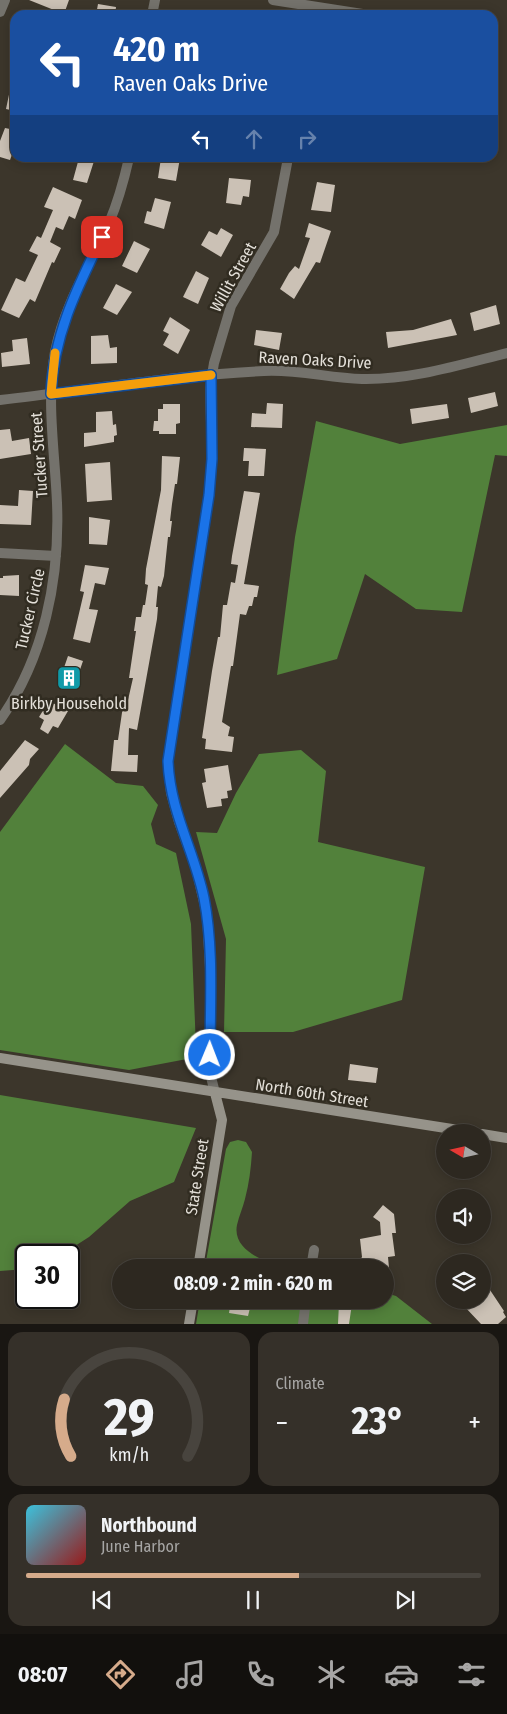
<!DOCTYPE html>
<meta charset="utf-8">
<style>
body{margin:0;font-family:"Fira Sans Condensed",sans-serif;background:#353029;color:#f1f3f6;height:100vh;display:flex;flex-direction:column;font-size:19px;white-space:nowrap}
*{box-sizing:border-box;margin:0}
p{font-size:16px;color:#a7a6a5}
.icon{flex:none;width:28px;height:28px;fill:none;stroke:currentColor;stroke-width:2;stroke-linecap:round;stroke-linejoin:round}
.map{position:relative;height:1324px;overflow:hidden}
.details{display:flex;flex-direction:column;gap:8px;padding:8px;background:#191612;flex:1}
.details>*{flex:none}
.guide{position:absolute;left:10px;top:10px;width:488px;height:152px;border-radius:15px;box-shadow:0 2px 12px #0003,0 0 0 1px #48443e;background:#1a4fa0;color:#fff;overflow:hidden}
.needle{width:32px;rotate:279deg}
.controls{position:absolute;left:436px;top:1124px;display:grid;gap:10px}
.controls a{display:grid;place-items:center;width:55px;height:55px;border-radius:50%;background:#2d2820;box-shadow:0 2px 12px #0003,0 0 0 1px #48443e;font-size:25px}
.speed{position:absolute;left:15px;top:1244px;display:flex;gap:10px;font-size:25px;font-weight:700;text-align:center}
.speed>*{display:grid;place-content:center;width:65px;height:65px;border-radius:50%;background:#2d2820;box-shadow:0 2px 12px #0003,0 0 0 1px #48443e;line-height:1}
.speed .limit{border:2px solid #111;border-radius:8px;background:#fff;color:#111}
.pin{position:absolute;display:grid;place-items:center;width:42px;height:42px;color:#fff;margin:-21px;border-radius:10px;box-shadow:0 2px 8px #0006}
.me{position:absolute;width:55px;margin:-28px;rotate:1deg;stroke-linejoin:round;filter:drop-shadow(0 0 4px #0008)}
.turn{display:flex;align-items:center;gap:18px;height:105px;padding:0 20px;font-size:22px}
.turn .icon{width:65px;height:65px;stroke-width:2.5}
.turn b{display:block;font-size:35px;line-height:42px}
.lanes{display:flex;align-items:center;height:48px;padding:0 20px;background:#0003;justify-content:center;gap:25px;direction:ltr}
.lanes .off{opacity:.35}
.big{font-size:38px;font-weight:700;line-height:1.1}
.details .tile{flex:1;display:flex;flex-direction:column;justify-content:center;gap:8px;min-width:0;padding:0 18px;border-radius:15px;background:#353029}
.details .dial{align-items:center;gap:0}
.dial svg{height:130px;overflow:visible;fill:none;stroke:#48443e;stroke-width:7;stroke-linecap:round;text-anchor:middle}
.dial text{fill:#f1f3f6;stroke:none}
.song{display:flex;align-items:center;gap:15px}
.cover{width:60px;height:60px;border-radius:8px;background:linear-gradient(135deg,hsl(190 70% 55%),hsl(0 70% 35%))}
.played{height:5px;border-radius:2px;background:linear-gradient(90deg,#d6ab8b 60%,#48443e 60%)}
.keys{display:flex;justify-content:space-around;direction:ltr}
.heat{display:flex;justify-content:space-between;align-items:center;font-size:28px;direction:ltr}
.details .tiles{flex:1;display:grid;gap:8px;grid-template-columns:1fr 1fr}
.tile:last-child{grid-column:span 2}
.trip{position:absolute;left:112px;top:1259px;width:282px;height:50px;border-radius:25px;background:#2d2820;box-shadow:0 2px 12px #0003,0 0 0 1px #48443e;font-weight:700;line-height:50px;text-align:center}
.menu{display:flex;height:80px;justify-content:space-around;align-items:center;background:#12100d;color:#a7a6a5}
.menu .icon{width:35px;height:35px}
.menu .on{color:#d6ab8b}
.menu b{font-size:22px;color:#f1f3f6}
.map>svg:first-child{display:block}
.forest{fill:#52813b}
.building{fill:#cbc1b5}
.lines{fill:none;stroke-linecap:round;stroke-linejoin:round}
.street{stroke:#74726c;stroke-width:10}
.secondary{stroke:#96938a;stroke-width:10}
.route-casing{stroke:#114b97;stroke-width:12}
.route{stroke:#1a73e8;stroke-width:9}
.slow{stroke:#f59e0b;stroke-width:9}
.labels{text-anchor:middle;dominant-baseline:central;stroke-width:5;stroke-linejoin:round;paint-order:stroke}
.street-label{font-size:16px;fill:#e4e0d9;stroke:#312c21}
.poi-label{font-size:16px;fill:#e4e0d9;stroke:#312c21}
</style>
<div class="map">
<svg width="507" height="1324" viewBox="0 0 507 1324">
<rect width="100%" height="100%" fill="#3c362b"/>
<!-- forest -->
<path class="forest" d="M316,421L400,444L507,425V456L495,455L462,612L416,609L365,574L337,659L277,675L295,537Z
M65,744L116,783L143,786L158,805L151,824L156,844L176,853L191,924L196,1048L187,1059L129,1070L0,1050V832Z
M301,750L326,771L318,842L425,867L402,1000L293,1032H224L226,939L196,832L217,833L236,793L259,754Z
M0,1095L196,1128L174,1182L130,1201L89,1237L61,1255H26V1269L0,1271Z
M238,1140L246,1142L252,1152C251,1168 249,1184 245,1199C243,1207 239,1216 237,1225C232,1250 264,1262 284,1267H205L226,1149L230,1142Z
M386,1293L396,1296L432,1324H196L200,1300H386Z"/>
<!-- building -->
<path class="building" d="M29,0H69L64,14Z
M98,4L116,7L115,15H96Z
M11,85H15V111L6,109Z
M5,128L15,130V146L10,160L0,157V141Z
M79,158H95L87,183L73,180Z
M161,158H180L176,181L158,178Z
M229,178L251,180L249,197L243,196L241,205L226,203Z
M317,182L335,185L331,212L311,210Z
M53,187L82,200L75,219L69,216L63,230L56,227L50,242L61,248L54,263L52,262L35,302L30,299L19,318L1,310L16,278L25,282L38,255L29,251L37,236L41,238L53,210L44,207Z
M155,198L171,202L164,229L144,223L147,211L151,212Z
M309,223L331,231L320,263L316,262L294,299L280,289L289,273L295,266L299,269L310,238L305,237Z
M221,228L233,235L221,257L201,245L209,231L217,235Z
M134,241L150,249L137,273L122,266Z
M196,271L209,278L198,304L183,297Z
M116,284L132,292L117,315L103,308Z
M496,305L500,324L474,331L470,313Z
M170,317L190,330L178,354L163,345L169,334L163,331Z
M451,319L457,335L388,348L386,332L413,330Z
M256,330L282,333L279,350L254,345Z
M108,335L110,348L117,347V363L91,364V336Z
M27,338L30,364L2,367L1,353L13,351L12,340Z
M495,392L498,406L471,413L468,398Z
M267,403L283,404L282,428L251,427L252,413L266,414Z
M163,404H180V423L176,424V434H159V431H153L154,421H158V409H163Z
M447,404L449,418L412,424L410,409Z
M112,411L113,425L116,424L117,435L114,436V442L84,447V433L96,432V412Z
M10,429L12,441L29,438L31,454L0,459V430Z
M244,448L266,449L264,476H248L249,461H243Z
M162,456L180,457L177,484H175L172,504L170,521H172L170,537H168L164,576L161,587L158,586L156,607H158L157,619L137,730L129,728L128,755H138L137,772L111,771L114,740H118L124,699L128,700L133,678H129L136,631H134L136,617H141L143,605H145L148,585L145,584L146,569L161,490Z
M110,462L112,500L87,502L85,464Z
M19,490L33,491L31,525L0,524V505L18,506Z
M244,491L260,493L244,584L259,586L257,597H254L252,606H249L246,615L240,614L233,666H231L222,722L230,727L228,736L234,737L232,752L205,749L206,739L202,738L212,671L218,637H220L223,605H227L231,582L235,583L238,565L231,564L232,556Z
M89,517L110,520L107,545L89,544Z
M85,565L109,568L105,585L95,583L89,609L98,610L90,643L73,639L84,592L80,591Z
M19,575V596L0,595V578H3V576Z
M68,656L83,661L73,690L58,685Z
M49,701L68,711L58,728L53,726L48,734L40,729L44,720L39,717Z
M25,740L39,749L30,759L29,765L0,798V771Z
M228,765L232,790L227,791L228,798L221,799L222,806L207,808L202,783L206,782L204,769Z
M350,1064L378,1068L376,1083L348,1080Z
M383,1205L394,1214L396,1233H392L395,1256L388,1257L389,1268H344V1262L360,1260L362,1257L360,1239L381,1235L380,1222L373,1217Z
M482,1278L504,1311L503,1312L506,1317L498,1324H481L464,1306L472,1300H482Z
M231,1300H252L248,1316L229,1313Z
M339,1303L352,1304L349,1324H338Z"/>
<g class="lines">
<!-- street -->
<path class="street" d="M273,0L369,15
M0,12L5,0
M152,15L155,0
M0,400C88,390 175,375 264,371C296,369 329,378 362,379C411,380 459,365 507,353
M0,553L56,556
M0,720C44,658 60,579 57,503C55,453 46,402 55,352C64,305 90,265 109,223C118,202 124,180 129,158
M215,1093L210,1073L211,986L207,915L196,868L179,822L171,793L168,761L209,495L212,459L210,387L214,363L231,306L274,232L288,158
M311,1268L314,1250
M303,1324L306,1300"/>
<!-- secondary -->
<path class="secondary" d="M0,1058L471,1132
M482,1134L507,1138
M198,1268L222,1120L215,1093
M189,1324L193,1300"/>
</g>
<g class="lines">
<defs>
<path id="route" d="M102,237C77,288 53,336 51,394L211,375L212,459L209,495L168,761C170,812 194,850 204,898C214,950 210,1003 210,1055"/>
</defs>
<!-- route casing -->
<use href="#route" class="route-casing"/>
<!-- route -->
<use href="#route" class="route"/>
<!-- slow -->
<path class="slow" d="M55,353L51,394L211,375"/>
</g>
<!-- icons -->
<defs>
<symbol id="building-square" viewBox="-11 -11 22 22"><rect x="-9" y="-9" width="18" height="18" rx="4" fill="#0f9aa8" stroke="#312c21"/><path d="M-4-6H4V6H1V3H-1V6H-4ZM-2.5-4.3h1.7v1.8h-1.7ZM.8-4.3h1.7v1.8H.8ZM-2.5-1h1.7V.8h-1.7ZM.8-1h1.7V.8H.8Z" fill="#fff"/></symbol>
</defs>
<g fill-rule="evenodd">
<use href="#building-square" x="55" y="664" width="28" height="28"/>
</g>
<g class="labels">
<!-- street labels -->
<g class="street-label">
<text transform="translate(233 277) rotate(-61)">Willit Street</text>
<text transform="translate(315 360) rotate(3)">Raven Oaks Drive</text>
<text transform="translate(39 455) rotate(-94)">Tucker Street</text>
<text transform="translate(30 609) rotate(-77)">Tucker Circle</text>
<text transform="translate(312 1093) rotate(9)">North 60th Street</text>
<text transform="translate(197 1177) rotate(-81)">State Street</text>
</g>
<!-- poi labels -->
<g class="poi-label">
<text x="69" y="703">Birkby Household</text>
</g>
</g>
</svg>
<div class="controls">
<a><svg class="needle" viewBox="-14 -14 28 28"><path d="M0-13l5 13h-10z" fill="#e53935"/><path d="M0 13l5-13h-10z" fill="#a7a6a5"/></svg></a>
<a><svg class="icon" aria-label="sound" viewBox="0 0 24 24"><path d="M4 9h4l5-4v14l-5-4H4zM17 9q2 3 0 6"/></svg></a>
<a><svg class="icon" aria-label="layers" viewBox="0 0 24 24"><path d="M12 4l9 5-9 5-9-5zM3 14l9 5 9-5"/></svg></a>
</div>
<div class="speed"><div class="limit">30</div></div>
<div class="pin" style="left:102px;top:237px;background:#d93025"><svg class="icon" aria-label="arrive" viewBox="0 0 24 24"><path d="M6 21V4h12l-3 4 3 4H6"/></svg></div>
<svg class="me" style="left:210px;top:1055px" viewBox="-20 -20 40 40"><circle r="17" fill="#1a73e8" stroke="#fff" stroke-width="3"/><path d="M0-11L8 9 0 5-8 9z" fill="#fff"/></svg>
<div class="trip">08:09 · 2 min · 620 m</div>
<div class="guide">
<div class="turn"><svg class="icon" aria-label="left" viewBox="0 0 24 24"><path d="M17 20v-9H6M10 6l-5 5 5 5"/></svg><div><b>420 m</b>Raven Oaks Drive</div></div>
<div class="lanes"><svg class="icon" aria-label="left" viewBox="0 0 24 24"><path d="M17 20v-9H6M10 6l-5 5 5 5"/></svg><svg class="icon off" aria-label="ahead" viewBox="0 0 24 24"><path d="M12 20V5M6 11l6-6 6 6"/></svg><svg class="icon off" aria-label="right" viewBox="0 0 24 24"><path d="M7 20v-9h11M14 6l5 5-5 5"/></svg></div>
</div>
</div>
<section class="details">
<div class="tiles">
<div class="tile dial"><svg viewBox="0 0 100 80">
<path d="M14 69A42 42 0 1 1 86 69"/>
<path d="M14 69A42 42 0 0 1 10 34" stroke="#d6ab8b"/>
<text x="50" y="56" font-size="32" font-weight="700">29</text>
<text x="50" y="72" font-size="11">km/h</text>
</svg></div>
<div class="tile"><p>Climate</p>
<div class="heat"><a>−</a><b class="big">23°</b><a>+</a></div>
</div>
<div class="tile">
<div class="song"><i class="cover"></i><div><b>Northbound</b><p>June Harbor</p></div></div>
<div class="played"></div>
<div class="keys"><svg class="icon" aria-label="previous" viewBox="0 0 24 24"><path d="M18 5L8 12l10 7zM5 5v14"/></svg><svg class="icon" aria-label="pause" viewBox="0 0 24 24"><path d="M8 5v14M16 5v14"/></svg><svg class="icon" aria-label="next" viewBox="0 0 24 24"><path d="M6 5l10 7-10 7zM19 5v14"/></svg></div>
</div>
</div>
</section>
<nav class="menu">
<b>08:07</b>
<svg class="icon on" aria-label="directions" viewBox="0 0 24 24"><path d="M12 3l9 9-9 9-9-9zM9 14v-3h6M13 9l2 2-2 2"/></svg>
<svg class="icon" aria-label="music" viewBox="0 0 24 24"><path d="M9 18V5l10-2v13"/><circle cx="6" cy="18" r="3"/><circle cx="16" cy="16" r="3"/></svg>
<svg class="icon" aria-label="phone" viewBox="0 0 24 24"><path d="M5 4h4l2 5-3 2q2 4 5 5l2-3 5 2v4C11 20 4 13 5 4z"/></svg>
<svg class="icon" aria-label="climate" viewBox="0 0 24 24"><path d="M12 3v18M4 7l16 10M4 17L20 7"/></svg>
<svg class="icon" aria-label="car" viewBox="0 0 24 24"><path d="M5 17H2v-5l4-1 3-4h7l3 4 3 1v5h-3M9 17h6M6 11h13"/><circle cx="7" cy="17" r="2"/><circle cx="17" cy="17" r="2"/></svg>
<svg class="icon" aria-label="filters" viewBox="0 0 24 24"><path d="M4 7h16M4 17h16"/><circle cx="9" cy="7" r="2"/><circle cx="15" cy="17" r="2"/></svg>
</nav>
